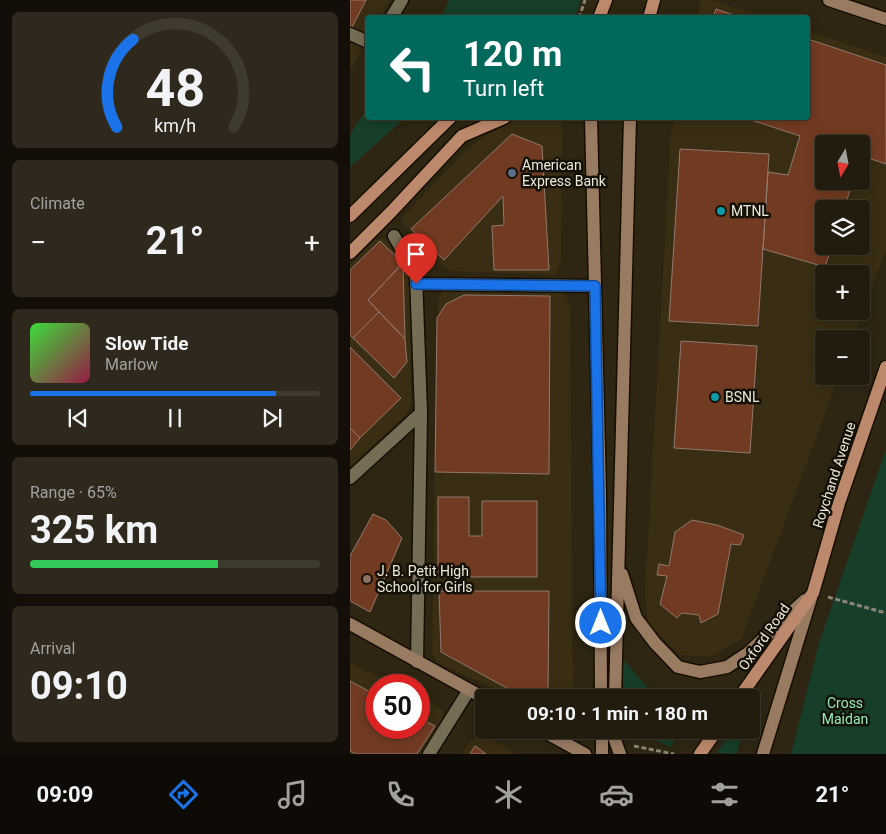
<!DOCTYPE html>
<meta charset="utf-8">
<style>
body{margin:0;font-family:Roboto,sans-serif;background:#2e291c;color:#f1f3f6;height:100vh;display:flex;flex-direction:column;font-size:19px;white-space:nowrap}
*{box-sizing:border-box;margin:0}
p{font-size:16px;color:#a2a19e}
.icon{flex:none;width:28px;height:28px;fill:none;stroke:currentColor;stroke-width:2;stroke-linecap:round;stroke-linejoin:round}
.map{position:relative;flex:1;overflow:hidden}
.details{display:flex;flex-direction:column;gap:12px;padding:12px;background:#130f08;width:350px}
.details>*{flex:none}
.hud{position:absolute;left:15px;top:15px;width:445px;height:105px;border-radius:5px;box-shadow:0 2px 12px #0003,0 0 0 1px #3f3a2e;background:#00695c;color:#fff;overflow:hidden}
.needle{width:32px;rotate:190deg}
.controls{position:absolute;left:465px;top:135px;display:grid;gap:10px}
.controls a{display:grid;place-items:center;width:55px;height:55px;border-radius:5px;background:#221c0e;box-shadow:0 2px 12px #0003,0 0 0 1px #3f3a2e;font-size:25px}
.speed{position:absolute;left:15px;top:674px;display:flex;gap:10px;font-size:25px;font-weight:700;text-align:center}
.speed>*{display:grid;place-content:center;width:65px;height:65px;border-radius:50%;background:#221c0e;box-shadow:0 2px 12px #0003,0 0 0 1px #3f3a2e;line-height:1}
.speed .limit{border:8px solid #d22;background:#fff;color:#111}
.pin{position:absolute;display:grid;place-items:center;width:42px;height:42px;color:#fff;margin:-51px -21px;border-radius:50% 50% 50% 0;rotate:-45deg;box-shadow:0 0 5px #0007}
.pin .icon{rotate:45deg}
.me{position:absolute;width:55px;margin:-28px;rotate:0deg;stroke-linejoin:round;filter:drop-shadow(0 0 4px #0008)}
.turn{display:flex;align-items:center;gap:18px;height:105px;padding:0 15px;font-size:22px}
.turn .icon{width:65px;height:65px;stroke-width:2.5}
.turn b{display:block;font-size:35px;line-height:42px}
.big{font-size:38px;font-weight:700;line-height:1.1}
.details .card{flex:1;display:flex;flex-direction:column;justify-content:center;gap:8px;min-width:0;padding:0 18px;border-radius:8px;background:#2e291c}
.details .dial{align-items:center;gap:0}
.dial svg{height:130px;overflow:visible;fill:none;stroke:#3f3a2e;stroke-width:7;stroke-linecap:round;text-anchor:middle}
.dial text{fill:#f1f3f6;stroke:none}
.song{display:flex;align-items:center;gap:15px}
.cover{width:60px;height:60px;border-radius:8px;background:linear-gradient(135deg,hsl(120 70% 55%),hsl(340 70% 35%))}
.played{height:5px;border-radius:2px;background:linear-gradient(90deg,#1a73e8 85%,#3f3a2e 85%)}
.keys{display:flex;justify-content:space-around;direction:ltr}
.heat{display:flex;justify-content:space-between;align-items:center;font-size:28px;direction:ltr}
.charge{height:8px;border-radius:4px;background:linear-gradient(90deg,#34c759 65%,#3f3a2e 0)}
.trip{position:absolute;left:125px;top:689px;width:285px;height:50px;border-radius:5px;background:#221c0e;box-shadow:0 2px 12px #0003,0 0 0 1px #3f3a2e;font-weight:700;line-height:50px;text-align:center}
.dock{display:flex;height:80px;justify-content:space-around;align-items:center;background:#0e0b06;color:#a2a19e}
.dock .icon{width:35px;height:35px}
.dock .current{color:#1a73e8}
.dock b{font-size:22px;color:#f1f3f6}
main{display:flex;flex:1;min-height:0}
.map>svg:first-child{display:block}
.built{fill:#392e13;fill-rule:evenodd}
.green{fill:#173e29}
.building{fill:#713b21;stroke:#92796f}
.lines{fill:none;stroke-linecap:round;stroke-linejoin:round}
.minor-casing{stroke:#160f00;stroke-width:15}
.tertiary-casing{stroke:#160f00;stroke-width:15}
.secondary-casing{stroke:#160f00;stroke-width:15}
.primary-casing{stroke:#160f00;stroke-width:15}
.path{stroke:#8c8575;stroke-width:3;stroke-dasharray:5 2.5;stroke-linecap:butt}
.minor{stroke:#766d57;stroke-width:12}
.tertiary{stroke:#766d57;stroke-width:12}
.secondary{stroke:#997b62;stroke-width:12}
.primary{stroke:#bd896c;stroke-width:12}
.route-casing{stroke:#114b97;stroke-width:12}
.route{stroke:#1a73e8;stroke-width:9}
.service-dot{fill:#5c6f8a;stroke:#131007;stroke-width:2}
.culture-dot{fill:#0f9aa8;stroke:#131007;stroke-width:2}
.education-dot{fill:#8d6e63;stroke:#131007;stroke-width:2}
.labels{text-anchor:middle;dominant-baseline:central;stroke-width:5;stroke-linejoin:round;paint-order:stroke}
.poi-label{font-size:14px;fill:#ede8db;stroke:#131007;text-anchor:start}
.street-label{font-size:14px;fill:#ede8db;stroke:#131007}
.park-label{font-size:14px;fill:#92ecb7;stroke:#131007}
</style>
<main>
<section class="details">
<div class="card dial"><svg viewBox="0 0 100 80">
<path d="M14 69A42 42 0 1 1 86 69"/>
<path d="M14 69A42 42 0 0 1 24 15" stroke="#1a73e8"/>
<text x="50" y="56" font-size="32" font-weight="700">48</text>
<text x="50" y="72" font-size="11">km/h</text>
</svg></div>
<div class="card"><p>Climate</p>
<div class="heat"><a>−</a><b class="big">21°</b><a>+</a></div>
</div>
<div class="card">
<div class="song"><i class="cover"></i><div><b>Slow Tide</b><p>Marlow</p></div></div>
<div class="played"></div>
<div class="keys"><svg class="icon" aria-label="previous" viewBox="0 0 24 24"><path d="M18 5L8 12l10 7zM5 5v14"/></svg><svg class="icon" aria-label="pause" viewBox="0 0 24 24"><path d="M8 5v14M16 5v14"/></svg><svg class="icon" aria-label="next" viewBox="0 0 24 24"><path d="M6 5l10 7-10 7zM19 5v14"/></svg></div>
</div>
<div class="card"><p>Range · 65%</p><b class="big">325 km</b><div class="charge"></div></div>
<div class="card"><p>Arrival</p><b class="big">09:10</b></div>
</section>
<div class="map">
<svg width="536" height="754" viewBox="0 0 536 754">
<rect width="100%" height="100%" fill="#2e2612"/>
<!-- built -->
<path class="built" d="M0,0H40L30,17L18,18L17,40L0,71Z
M351,0H360L414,17L347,18Z
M458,31L536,57V250L503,339H474V376H489L391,640L359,657L330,655L298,623L295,593L321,132L325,118H458ZM474,144H511V181H474ZM474,209H511V246H474ZM474,274H511V311H474Z
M165,118H212L211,261L205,275L101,271L90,264L54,226L52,218L112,154L149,125Z
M35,238L52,257L60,275L61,403L57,414L0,467V265L25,240Z
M95,285L214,291L220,306L223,697H165L89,664L82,654L88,301Z
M0,663L44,685H26V728H69V697L93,710L92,724L74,754H0Z
M140,738L166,754H112L121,740Z"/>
<!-- green -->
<path class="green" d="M99,0H231L225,17H91Z
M17,108L18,118H55L0,167V135Z
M536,449V754H441L469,643Z
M272,658L299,689L294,697H273Z
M302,730H332L320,747L297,736Z
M384,730H394L386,754L366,753Z"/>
<!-- building -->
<path class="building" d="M0,0H16L1,29H0Z
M366,9L393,18H363Z
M458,39L536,65V164L512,156L511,158V144H474V181H503L494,209H474V246H482L475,267L413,249L418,172L438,175L450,136L395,118H458Z
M162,134L192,146L199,270H144L142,226L154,225L153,196L94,260L61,229Z
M330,149L419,154L408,326L319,321Z
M30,241L53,263L18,300L29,312L3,338L0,335V270Z
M53,263L55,339L18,300Z
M114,295L200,296L199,474L85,472L87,318L96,304Z
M29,312L55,339L57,362L44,378L3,338Z
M331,341L407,346L400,453L324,448Z
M0,347L51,398L10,438L0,428Z
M0,428L10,438L0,450Z
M88,497H119V536H132V501H187V577H88Z
M23,514L36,520L52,538L20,612L0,601V556Z
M342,520L367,525L394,535L390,545L381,544L368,614L351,623L349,615L332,613L327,618L310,604L317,576L307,575L309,564L319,566L325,532Z
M89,591H199L198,691L164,692L91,652Z
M0,681L26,695V728H69V718L85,726L67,754H6L0,751Z
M125,746L136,754H120Z"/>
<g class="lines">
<defs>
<path id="minor" d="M41,18L52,0
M0,34L18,42
M44,236L66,275L71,413L67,662
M66,284L245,286
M0,478L71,413"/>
<path id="tertiary" d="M79,754L119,690"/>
<path id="secondary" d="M479,0L536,19
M241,118L250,494L251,698
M272,574L286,618L305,643L328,667L350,672L377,667L398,653L455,600
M0,624L134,698
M265,698L280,118
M191,730L235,754
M252,730V754
M264,730V737L270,754
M413,754L461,598"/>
<path id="primary" d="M249,18L256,0
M299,18L304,0
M0,216L100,118
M0,253L41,212L112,136L154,118
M389,698L463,593L489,503L536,367
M350,754L367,730"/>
</defs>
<!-- minor casing -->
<use href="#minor" class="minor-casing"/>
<!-- tertiary casing -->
<use href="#tertiary" class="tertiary-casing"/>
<!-- secondary casing -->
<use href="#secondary" class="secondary-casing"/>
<!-- primary casing -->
<use href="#primary" class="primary-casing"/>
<!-- path -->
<path class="path" d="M229,18L235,0
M478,597L536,613
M284,746L324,754"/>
<!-- minor -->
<use href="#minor" class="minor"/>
<!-- tertiary -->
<use href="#tertiary" class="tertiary"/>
<!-- secondary -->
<use href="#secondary" class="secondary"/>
<!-- primary -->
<use href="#primary" class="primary"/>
</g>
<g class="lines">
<defs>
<path id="route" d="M66,284L245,286L251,623"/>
</defs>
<!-- route casing -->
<use href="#route" class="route-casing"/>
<!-- route -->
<use href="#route" class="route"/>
</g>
<!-- markers -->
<circle class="service-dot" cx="162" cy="173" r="5"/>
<g class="culture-dot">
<circle cx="371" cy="211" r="5"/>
<circle cx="365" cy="397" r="5"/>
</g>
<circle class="education-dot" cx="17" cy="579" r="5"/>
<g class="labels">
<!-- poi labels -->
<g class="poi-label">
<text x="172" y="165">American<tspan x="172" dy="16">Express Bank</tspan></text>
<text x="381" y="211">MTNL</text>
<text x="375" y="397">BSNL</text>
<text x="27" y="571">J. B. Petit High<tspan x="27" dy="16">School for Girls</tspan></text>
</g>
<!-- street labels -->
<g class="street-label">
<text transform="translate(484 475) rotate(-72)">Roychand Avenue</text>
<text transform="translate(414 637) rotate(-55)">Oxford Road</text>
</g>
<!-- park labels -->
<g class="park-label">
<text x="495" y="703">Cross<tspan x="495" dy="16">Maidan</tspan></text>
</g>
</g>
</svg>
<div class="controls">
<a><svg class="needle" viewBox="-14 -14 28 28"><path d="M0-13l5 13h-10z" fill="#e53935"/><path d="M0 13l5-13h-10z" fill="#a2a19e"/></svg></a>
<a><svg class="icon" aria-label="layers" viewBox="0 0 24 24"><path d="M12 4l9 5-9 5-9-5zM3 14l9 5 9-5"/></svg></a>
<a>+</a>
<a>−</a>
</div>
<div class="speed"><div class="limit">50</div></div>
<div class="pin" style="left:66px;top:284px;background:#d93025"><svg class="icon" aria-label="arrive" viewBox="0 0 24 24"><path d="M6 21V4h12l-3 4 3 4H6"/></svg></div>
<svg class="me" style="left:251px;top:623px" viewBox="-20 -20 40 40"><circle r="17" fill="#1a73e8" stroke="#fff" stroke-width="3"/><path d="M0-11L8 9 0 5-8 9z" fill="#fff"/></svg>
<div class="trip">09:10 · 1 min · 180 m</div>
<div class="hud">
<div class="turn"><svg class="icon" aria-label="left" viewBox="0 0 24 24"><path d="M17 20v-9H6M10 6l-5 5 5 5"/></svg><div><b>120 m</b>Turn left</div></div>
</div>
</div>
</main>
<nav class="dock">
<b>09:09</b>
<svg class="icon current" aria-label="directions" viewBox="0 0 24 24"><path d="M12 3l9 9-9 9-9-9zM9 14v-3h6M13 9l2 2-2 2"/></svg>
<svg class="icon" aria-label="music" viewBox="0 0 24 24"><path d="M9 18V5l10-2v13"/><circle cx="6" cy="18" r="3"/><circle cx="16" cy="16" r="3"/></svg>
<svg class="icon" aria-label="phone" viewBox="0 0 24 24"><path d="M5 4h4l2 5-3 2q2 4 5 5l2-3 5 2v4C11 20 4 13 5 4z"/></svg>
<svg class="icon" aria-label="climate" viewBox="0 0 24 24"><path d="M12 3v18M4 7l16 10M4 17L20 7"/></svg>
<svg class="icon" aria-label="car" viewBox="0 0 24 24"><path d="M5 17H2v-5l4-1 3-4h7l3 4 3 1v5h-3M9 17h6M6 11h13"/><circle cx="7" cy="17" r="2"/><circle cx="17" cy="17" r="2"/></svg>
<svg class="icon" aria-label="filters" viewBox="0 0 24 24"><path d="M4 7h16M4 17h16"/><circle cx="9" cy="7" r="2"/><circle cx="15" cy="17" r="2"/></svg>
<b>21°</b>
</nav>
